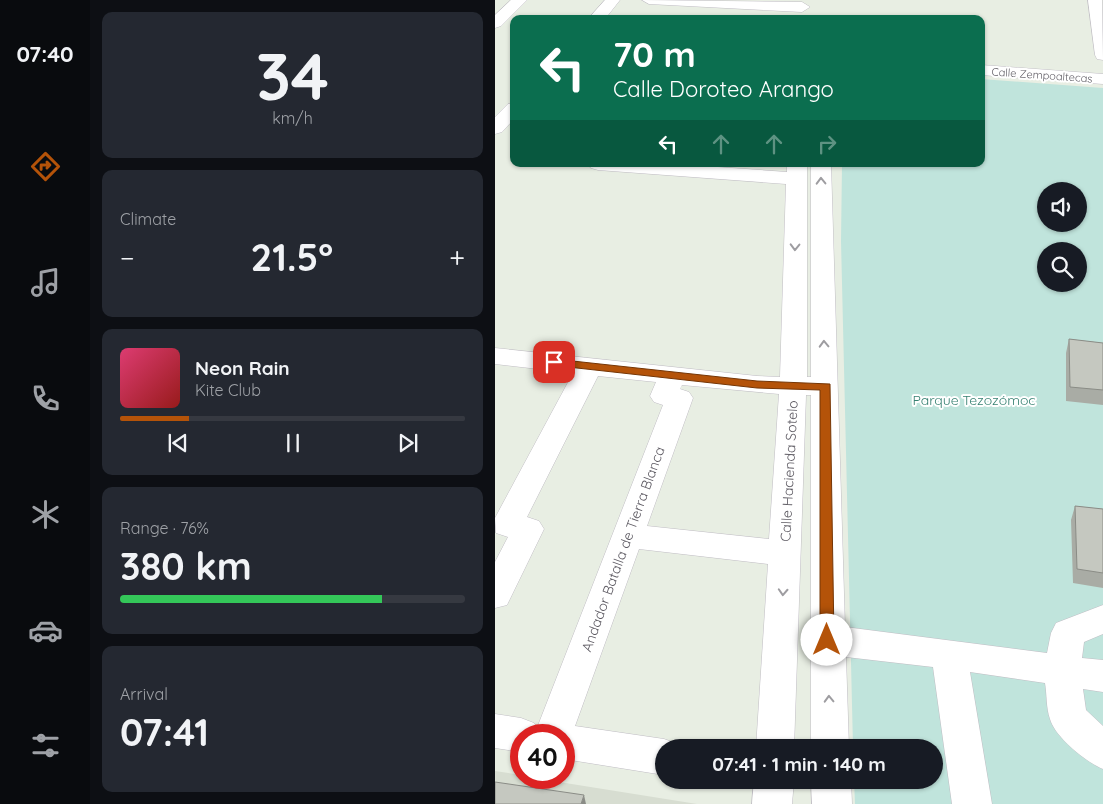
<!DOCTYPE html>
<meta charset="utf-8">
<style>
body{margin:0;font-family:Quicksand,sans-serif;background:#242831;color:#f1f3f6;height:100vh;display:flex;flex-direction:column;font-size:19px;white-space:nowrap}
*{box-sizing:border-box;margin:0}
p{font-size:16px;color:#9ea1a6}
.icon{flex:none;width:28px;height:28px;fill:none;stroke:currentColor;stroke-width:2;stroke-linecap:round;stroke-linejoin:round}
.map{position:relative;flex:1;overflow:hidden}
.sheet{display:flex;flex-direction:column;gap:12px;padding:12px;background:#0d0f14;width:405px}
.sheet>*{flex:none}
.guide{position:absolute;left:15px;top:15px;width:475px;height:152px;border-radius:10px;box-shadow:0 1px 4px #0004;background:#0b6e4f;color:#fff;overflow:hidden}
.tools{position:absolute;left:542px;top:182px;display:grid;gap:10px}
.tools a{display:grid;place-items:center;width:50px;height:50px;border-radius:50%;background:#171b24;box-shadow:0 1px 4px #0004;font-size:25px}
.speed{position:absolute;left:15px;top:724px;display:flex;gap:10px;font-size:25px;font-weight:700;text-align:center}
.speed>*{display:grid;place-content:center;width:65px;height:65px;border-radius:50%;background:#171b24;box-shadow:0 1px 4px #0004;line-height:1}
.speed .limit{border:8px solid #d22;background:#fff;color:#111}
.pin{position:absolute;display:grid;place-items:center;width:42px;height:42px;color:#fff;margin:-21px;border-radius:10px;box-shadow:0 2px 8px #0006}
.me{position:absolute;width:55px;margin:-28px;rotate:0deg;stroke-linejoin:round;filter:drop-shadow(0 0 4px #0008)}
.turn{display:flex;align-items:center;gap:18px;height:105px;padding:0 20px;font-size:22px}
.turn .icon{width:65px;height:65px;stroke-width:2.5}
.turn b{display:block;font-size:35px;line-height:42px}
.lanes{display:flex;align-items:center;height:48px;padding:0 20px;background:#0003;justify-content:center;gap:25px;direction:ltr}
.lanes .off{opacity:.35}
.big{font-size:38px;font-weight:800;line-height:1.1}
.sheet .card{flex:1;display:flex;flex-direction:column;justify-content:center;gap:8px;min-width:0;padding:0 18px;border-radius:10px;background:#242831}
.sheet .dial{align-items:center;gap:0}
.dial b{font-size:65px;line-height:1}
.song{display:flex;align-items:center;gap:15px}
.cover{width:60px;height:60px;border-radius:8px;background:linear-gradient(135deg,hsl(340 70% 55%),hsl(0 70% 35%))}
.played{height:5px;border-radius:2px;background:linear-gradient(90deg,#b45309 20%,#363941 20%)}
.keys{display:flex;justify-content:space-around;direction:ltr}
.heat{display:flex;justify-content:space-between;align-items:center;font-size:28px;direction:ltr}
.charge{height:8px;border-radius:4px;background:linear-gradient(90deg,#34c759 76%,#363941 0)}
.trip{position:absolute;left:160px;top:739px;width:288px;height:50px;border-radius:25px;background:#171b24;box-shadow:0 1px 4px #0004;font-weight:800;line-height:50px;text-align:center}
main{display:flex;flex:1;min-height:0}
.tabs{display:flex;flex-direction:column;width:90px;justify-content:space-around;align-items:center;background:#090b0e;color:#9ea1a6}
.tabs .icon{width:35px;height:35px}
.tabs .on{color:#b45309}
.tabs b{font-size:22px;color:#f1f3f6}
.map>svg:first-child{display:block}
.education{fill:#d7ddd1}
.green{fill:#c0e4dc;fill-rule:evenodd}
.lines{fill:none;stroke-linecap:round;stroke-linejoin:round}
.minor-casing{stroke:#c0bdc4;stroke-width:1}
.minor{fill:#fff;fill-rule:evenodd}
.wall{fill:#a9aca5}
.shaded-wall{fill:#8a8c86}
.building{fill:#c5c8c0;stroke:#8a8c86}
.oneway{stroke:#9e9da1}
.route{fill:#b45309;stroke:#753606}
.labels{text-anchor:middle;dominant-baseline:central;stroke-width:4;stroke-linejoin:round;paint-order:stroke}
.far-street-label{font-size:11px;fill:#5e5b63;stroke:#fff}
.park-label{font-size:14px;fill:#368071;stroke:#fff}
.street-label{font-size:14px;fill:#5e5b63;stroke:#fff}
</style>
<main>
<nav class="tabs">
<b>07:40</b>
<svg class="icon on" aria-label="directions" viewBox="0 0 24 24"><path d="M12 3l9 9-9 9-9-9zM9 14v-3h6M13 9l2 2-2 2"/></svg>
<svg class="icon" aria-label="music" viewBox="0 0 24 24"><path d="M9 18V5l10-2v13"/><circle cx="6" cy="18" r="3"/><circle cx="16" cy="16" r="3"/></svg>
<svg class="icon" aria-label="phone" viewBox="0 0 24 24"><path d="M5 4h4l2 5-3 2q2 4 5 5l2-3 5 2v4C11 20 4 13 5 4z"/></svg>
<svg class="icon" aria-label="climate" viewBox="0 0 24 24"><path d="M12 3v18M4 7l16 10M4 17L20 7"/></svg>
<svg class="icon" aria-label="car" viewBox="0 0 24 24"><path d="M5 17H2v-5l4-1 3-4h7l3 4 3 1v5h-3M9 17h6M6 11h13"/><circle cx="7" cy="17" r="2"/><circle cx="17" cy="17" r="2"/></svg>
<svg class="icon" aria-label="filters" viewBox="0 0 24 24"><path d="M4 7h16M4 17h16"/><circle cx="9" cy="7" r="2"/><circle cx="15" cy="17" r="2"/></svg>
</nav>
<section class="sheet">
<div class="card dial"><b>34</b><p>km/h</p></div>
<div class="card"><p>Climate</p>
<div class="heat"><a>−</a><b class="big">21.5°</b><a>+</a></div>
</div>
<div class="card">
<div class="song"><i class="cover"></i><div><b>Neon Rain</b><p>Kite Club</p></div></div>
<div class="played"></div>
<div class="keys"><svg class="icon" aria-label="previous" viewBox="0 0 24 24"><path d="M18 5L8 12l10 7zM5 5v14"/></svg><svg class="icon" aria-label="pause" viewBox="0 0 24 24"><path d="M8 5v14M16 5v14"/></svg><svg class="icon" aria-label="next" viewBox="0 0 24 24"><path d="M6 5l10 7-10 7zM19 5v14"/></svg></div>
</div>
<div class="card"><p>Range · 76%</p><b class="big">380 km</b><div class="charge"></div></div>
<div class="card"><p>Arrival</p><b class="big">07:41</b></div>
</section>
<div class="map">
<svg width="608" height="804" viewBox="0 0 608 804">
<rect width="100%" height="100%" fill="#e8eee3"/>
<!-- education -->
<path class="education" d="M0,771L26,775V778H39L202,804H0Z"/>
<!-- green -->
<path class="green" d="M486,79L608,88V804H360L359,780H439V748L358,747L346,241L347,164H486ZM551,191H584V224H551ZM551,251H584V284H551Z"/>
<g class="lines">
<defs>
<path id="minor" d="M16,0H32L6,26L0,28V15Z
M110,0H125L110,19H93Z
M147,0L307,2L315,7L307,12L154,4Z
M593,0H607L608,60L602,59L600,55Z
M486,65L608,74V84L486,75Z
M19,103V119L7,132L0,134V117L13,104Z
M93,164H180L292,172V164H312V377H316V164H336L350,627L552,653L556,633L561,623L608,605V634L589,642L587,658L608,660V692L588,689L591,710L608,726V769C591,762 560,737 555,719C551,708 552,694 550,683L475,672L497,804H457L438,667L351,657L354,748H316V395H311L299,748H261L273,564L144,549L80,726L169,739L183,744L184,748H169V775L69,759V735H26V752L0,748V714L26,718L39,723L42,728L168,405L159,402L155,396L161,382L103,376L32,517L44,521L49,529L12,605L0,608V562L13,537L1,533L0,518L78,373L0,364V348L262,376L285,377L291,184L103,170L96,168ZM187,385L284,394L274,539L152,526L198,398L194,392L185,389Z
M259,780H299L297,804H257Z
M316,780H356L357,804H317Z"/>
</defs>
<!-- minor casing -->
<use href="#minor" class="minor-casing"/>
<!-- minor -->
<use href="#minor" class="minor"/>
</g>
<!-- wall -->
<path class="wall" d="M574,339L608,343V405L571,401V353Z
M580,506L608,509V588L578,583L576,520Z"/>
<!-- shaded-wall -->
<path class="shaded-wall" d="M89,795L91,804H86Z"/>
<!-- building -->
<path class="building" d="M574,339L608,343V390L575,387Z
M580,506L608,509V573L582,569Z
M0,782L89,795L86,804H0Z"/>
<!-- one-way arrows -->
<defs><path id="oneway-chevron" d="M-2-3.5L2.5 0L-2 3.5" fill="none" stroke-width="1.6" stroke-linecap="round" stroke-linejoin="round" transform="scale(1.25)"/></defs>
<g class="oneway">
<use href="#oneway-chevron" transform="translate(326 181) rotate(-91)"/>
<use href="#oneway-chevron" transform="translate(300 247) rotate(91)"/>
<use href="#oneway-chevron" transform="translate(329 344) rotate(-92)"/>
<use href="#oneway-chevron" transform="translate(288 592) rotate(93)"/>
<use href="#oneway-chevron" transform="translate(334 699) rotate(-92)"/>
</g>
<!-- route -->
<path class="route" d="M59,359L262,381L335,384L339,640L337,645L332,646L327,645L325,640V390L262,388L55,365L53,362Z"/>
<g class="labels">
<!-- far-street labels -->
<g class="far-street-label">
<text transform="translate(547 75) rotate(4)">Calle Zempoaltecas</text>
</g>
<!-- park labels -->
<g class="park-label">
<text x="479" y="400">Parque Tezozómoc</text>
</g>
<!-- street labels -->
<g class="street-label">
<text transform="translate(294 471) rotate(-87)">Calle Hacienda Sotelo</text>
<text transform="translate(128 549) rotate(-70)">Andador Batalla de Tierra Blanca</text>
</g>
</g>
</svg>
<div class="tools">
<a><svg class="icon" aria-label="sound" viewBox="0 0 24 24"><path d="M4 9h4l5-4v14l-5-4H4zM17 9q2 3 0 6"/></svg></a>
<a><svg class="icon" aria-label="search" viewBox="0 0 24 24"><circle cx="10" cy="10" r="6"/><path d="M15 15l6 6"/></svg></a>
</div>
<div class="speed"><div class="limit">40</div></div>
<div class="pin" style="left:59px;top:362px;background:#d93025"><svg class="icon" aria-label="arrive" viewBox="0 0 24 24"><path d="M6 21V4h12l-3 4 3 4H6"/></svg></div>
<svg class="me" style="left:332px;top:640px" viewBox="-20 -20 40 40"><circle r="19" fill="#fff"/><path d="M0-13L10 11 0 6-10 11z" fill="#b45309"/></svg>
<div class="trip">07:41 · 1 min · 140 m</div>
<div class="guide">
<div class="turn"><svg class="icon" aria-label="left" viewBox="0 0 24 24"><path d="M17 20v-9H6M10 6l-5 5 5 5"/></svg><div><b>70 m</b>Calle Doroteo Arango</div></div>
<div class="lanes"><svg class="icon" aria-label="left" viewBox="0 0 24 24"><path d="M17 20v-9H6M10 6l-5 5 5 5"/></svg><svg class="icon off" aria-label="ahead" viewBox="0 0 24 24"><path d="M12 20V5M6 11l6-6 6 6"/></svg><svg class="icon off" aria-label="ahead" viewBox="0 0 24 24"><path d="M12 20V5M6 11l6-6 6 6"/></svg><svg class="icon off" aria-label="right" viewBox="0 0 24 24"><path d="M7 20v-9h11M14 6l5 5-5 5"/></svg></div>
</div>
</div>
</main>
